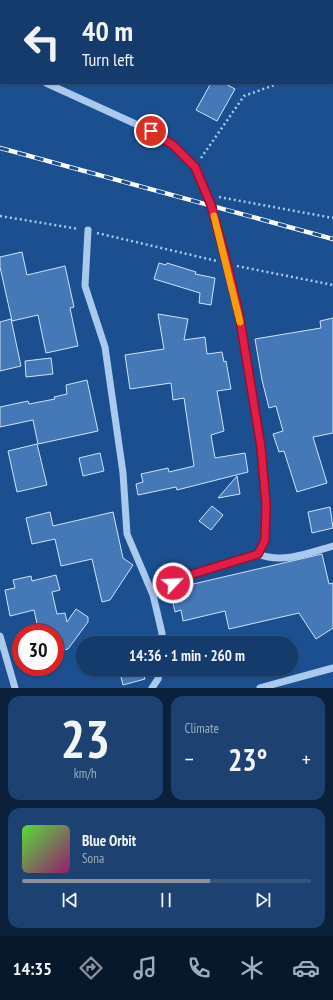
<!DOCTYPE html>
<meta charset="utf-8">
<style>
body{margin:0;font-family:"PT Sans Narrow",sans-serif;background:#1d4271;color:#f1f3f6;height:100vh;display:flex;flex-direction:column;font-size:15px;white-space:nowrap}
*{box-sizing:border-box;margin:0}
p{font-size:13px;color:#9dadc1}
.icon{flex:none;width:22px;height:22px;fill:none;stroke:currentColor;stroke-width:2;stroke-linecap:round;stroke-linejoin:round}
.map{position:relative;height:688px;overflow:hidden}
.panel{display:flex;flex-direction:column;gap:8px;padding:8px;background:#0b203b;flex:1}
.panel>*{flex:none}
.top-card{position:absolute;left:0px;top:0px;width:333px;height:84px;box-shadow:0 1px 3px #0004,0 0 0 1px #33557e;background:#143b6b;color:#f1f3f6;overflow:hidden}
.speed{position:absolute;left:12px;top:624px;display:flex;gap:8px;font-size:20px;font-weight:700;text-align:center}
.speed>*{display:grid;place-content:center;width:52px;height:52px;border-radius:50%;background:#143b6b;box-shadow:0 1px 3px #0004,0 0 0 1px #33557e;line-height:1}
.speed .limit{border:6px solid #d22;background:#fff;color:#111}
.pin{position:absolute;display:grid;place-items:center;width:34px;height:34px;color:#fff;margin:-17px;border:2px solid #fff;border-radius:50%;box-shadow:0 1px 4px #0007}
.me{position:absolute;width:44px;margin:-22px;rotate:65deg;stroke-linejoin:round;filter:drop-shadow(0 0 3px #0008)}
.turn{display:flex;align-items:center;gap:14px;height:84px;padding:0 16px;font-size:18px}
.turn .icon{width:52px;height:52px;stroke-width:2.5}
.turn b{display:block;font-size:28px;line-height:34px}
.big{font-size:30px;font-weight:700;line-height:1.1}
.panel .tile{flex:1;display:flex;flex-direction:column;justify-content:center;gap:6px;min-width:0;padding:0 14px;border-radius:12px;background:#1d4271}
.panel .dial{align-items:center;gap:0}
.dial b{font-size:52px;line-height:1}
.song{display:flex;align-items:center;gap:12px}
.cover{width:48px;height:48px;border-radius:6px;background:linear-gradient(135deg,hsl(110 70% 55%),hsl(320 70% 35%))}
.played{height:4px;border-radius:2px;background:linear-gradient(90deg,#8c9099 65%,#33557e 65%)}
.keys{display:flex;justify-content:space-around;direction:ltr}
.heat{display:flex;justify-content:space-between;align-items:center;font-size:22px;direction:ltr}
.panel .tiles{flex:1;display:grid;gap:8px;grid-template-columns:1fr 1fr}
.tile:last-child{grid-column:span 2}
.trip{position:absolute;left:76px;top:636px;width:222px;height:40px;border-radius:20px;background:#143b6b;box-shadow:0 1px 3px #0004,0 0 0 1px #33557e;font-weight:700;line-height:40px;text-align:center}
.menu{display:flex;height:64px;justify-content:space-around;align-items:center;background:#08182b;color:#9dadc1}
.menu .icon{width:28px;height:28px}
.menu .on{color:#8c9099}
.menu b{font-size:18px;color:#f1f3f6}
.map>svg:first-child{display:block}
.building{fill:#4478b7;stroke:#cfe3fa}
.lines{fill:none;stroke-linecap:round;stroke-linejoin:round}
.path{stroke:#a9c9ee;stroke-width:2.5;stroke-dasharray:2 3;stroke-linecap:butt}
.minor{stroke:#a9c9ee;stroke-width:7}
.rail-casing{stroke:#fff;stroke-width:4.5}
.rail{stroke:#1b4f8f;stroke-width:3;stroke-dasharray:9;stroke-linecap:butt}
.route-casing{stroke:#92132f;stroke-width:10}
.route{stroke:#e11d48;stroke-width:7}
.slow{stroke:#f59e0b;stroke-width:7}
</style>
<div class="map">
<svg width="333" height="688" viewBox="0 0 333 688">
<rect width="100%" height="100%" fill="#1b4f8f"/>
<!-- building -->
<path class="building" d="M211,83H224L235,89L217,121L196,110Z
M22,252L27,275L65,266L74,307L70,308L78,346L46,353L38,315L12,321L0,267V257Z
M159,263L166,265L167,263L196,272L195,274L215,278L211,305L199,303L200,293L154,279Z
M158,314L188,319L184,340L205,337L207,354L222,352L224,362L226,361L231,389L217,391L224,431L211,435L215,458L245,453L248,472L177,490L176,487L138,495L136,484L143,482L141,474L168,468L169,472L194,466L184,398L173,400L171,383L130,389L125,355L164,349Z
M333,318V433L313,437L327,483L297,492L284,451L279,452L273,434L283,431L276,406L269,408L262,380L255,339L321,328L320,321Z
M11,319L21,366L0,371V322Z
M51,358L53,374L26,377L25,361Z
M87,380L98,431L38,444L33,420L0,427V407L28,401L29,404L55,399L54,397L67,394L66,385Z
M37,444L47,485L17,492L8,451Z
M100,453L104,471L83,476L79,458Z
M237,476L240,494L218,498Z
M212,506L223,515L211,530L199,521Z
M330,507L333,528L312,533L308,512Z
M50,512L53,526L113,512L123,558L133,565L110,600L102,602L92,559L61,566L55,539L32,544L26,518Z
M322,554L329,584L333,583V628L316,639L299,613L229,629L225,611L183,621L181,610L175,612L172,598L178,596L176,588Z
M56,575L60,590L52,592L57,614L65,613L67,622L76,609L88,617V622L68,649L55,652V633H39L34,610L10,616L5,590L15,588L13,580L31,576L32,581Z
M119,669H142L145,679L123,685Z"/>
<g class="lines">
<!-- path -->
<path class="path" d="M332,76H333
M201,158L244,96L280,83
M219,197L333,218
M0,216L79,229
M97,233L217,261
M237,266L333,285"/>
<!-- minor -->
<path class="minor" d="M0,54H1
M46,83L151,131L173,145L195,167L211,205L227,263L239,313L261,447L266,504L265,540L258,554
M88,230L85,286L105,347L123,473L127,534L153,595
M0,636L15,688
M162,643V633L153,595L183,577L258,554C282,564 309,553 333,546
M152,688L158,679L160,669
M260,688L333,668"/>
<defs>
<path id="rail" d="M0,148L333,239"/>
</defs>
<!-- rail casing -->
<use href="#rail" class="rail-casing"/>
<!-- rail -->
<use href="#rail" class="rail"/>
</g>
<g class="lines">
<defs>
<path id="route" d="M151,131L173,145L195,167L211,205L227,264L239,314L261,447L266,504L265,540L258,554L183,577L173,583"/>
</defs>
<!-- route casing -->
<use href="#route" class="route-casing"/>
<!-- route -->
<use href="#route" class="route"/>
<!-- slow -->
<path class="slow" d="M214,216L240,322"/>
</g>
</svg>
<div class="speed"><div class="limit">30</div></div>
<div class="pin" style="left:151px;top:131px;background:#d93025"><svg class="icon" aria-label="arrive" viewBox="0 0 24 24"><path d="M6 21V4h12l-3 4 3 4H6"/></svg></div>
<svg class="me" style="left:173px;top:583px" viewBox="-20 -20 40 40"><circle r="17" fill="#e11d48" stroke="#fff" stroke-width="3"/><path d="M0-11L8 9 0 5-8 9z" fill="#fff"/></svg>
<div class="trip">14:36 · 1 min · 260 m</div>
<div class="top-card">
<div class="turn"><svg class="icon" aria-label="left" viewBox="0 0 24 24"><path d="M17 20v-9H6M10 6l-5 5 5 5"/></svg><div><b>40 m</b>Turn left</div></div>
</div>
</div>
<section class="panel">
<div class="tiles">
<div class="tile dial"><b>23</b><p>km/h</p></div>
<div class="tile"><p>Climate</p>
<div class="heat"><a>−</a><b class="big">23°</b><a>+</a></div>
</div>
<div class="tile">
<div class="song"><i class="cover"></i><div><b>Blue Orbit</b><p>Sona</p></div></div>
<div class="played"></div>
<div class="keys"><svg class="icon" aria-label="previous" viewBox="0 0 24 24"><path d="M18 5L8 12l10 7zM5 5v14"/></svg><svg class="icon" aria-label="pause" viewBox="0 0 24 24"><path d="M8 5v14M16 5v14"/></svg><svg class="icon" aria-label="next" viewBox="0 0 24 24"><path d="M6 5l10 7-10 7zM19 5v14"/></svg></div>
</div>
</div>
</section>
<nav class="menu">
<b>14:35</b>
<svg class="icon on" aria-label="directions" viewBox="0 0 24 24"><path d="M12 3l9 9-9 9-9-9zM9 14v-3h6M13 9l2 2-2 2"/></svg>
<svg class="icon" aria-label="music" viewBox="0 0 24 24"><path d="M9 18V5l10-2v13"/><circle cx="6" cy="18" r="3"/><circle cx="16" cy="16" r="3"/></svg>
<svg class="icon" aria-label="phone" viewBox="0 0 24 24"><path d="M5 4h4l2 5-3 2q2 4 5 5l2-3 5 2v4C11 20 4 13 5 4z"/></svg>
<svg class="icon" aria-label="climate" viewBox="0 0 24 24"><path d="M12 3v18M4 7l16 10M4 17L20 7"/></svg>
<svg class="icon" aria-label="car" viewBox="0 0 24 24"><path d="M5 17H2v-5l4-1 3-4h7l3 4 3 1v5h-3M9 17h6M6 11h13"/><circle cx="7" cy="17" r="2"/><circle cx="17" cy="17" r="2"/></svg>
</nav>
